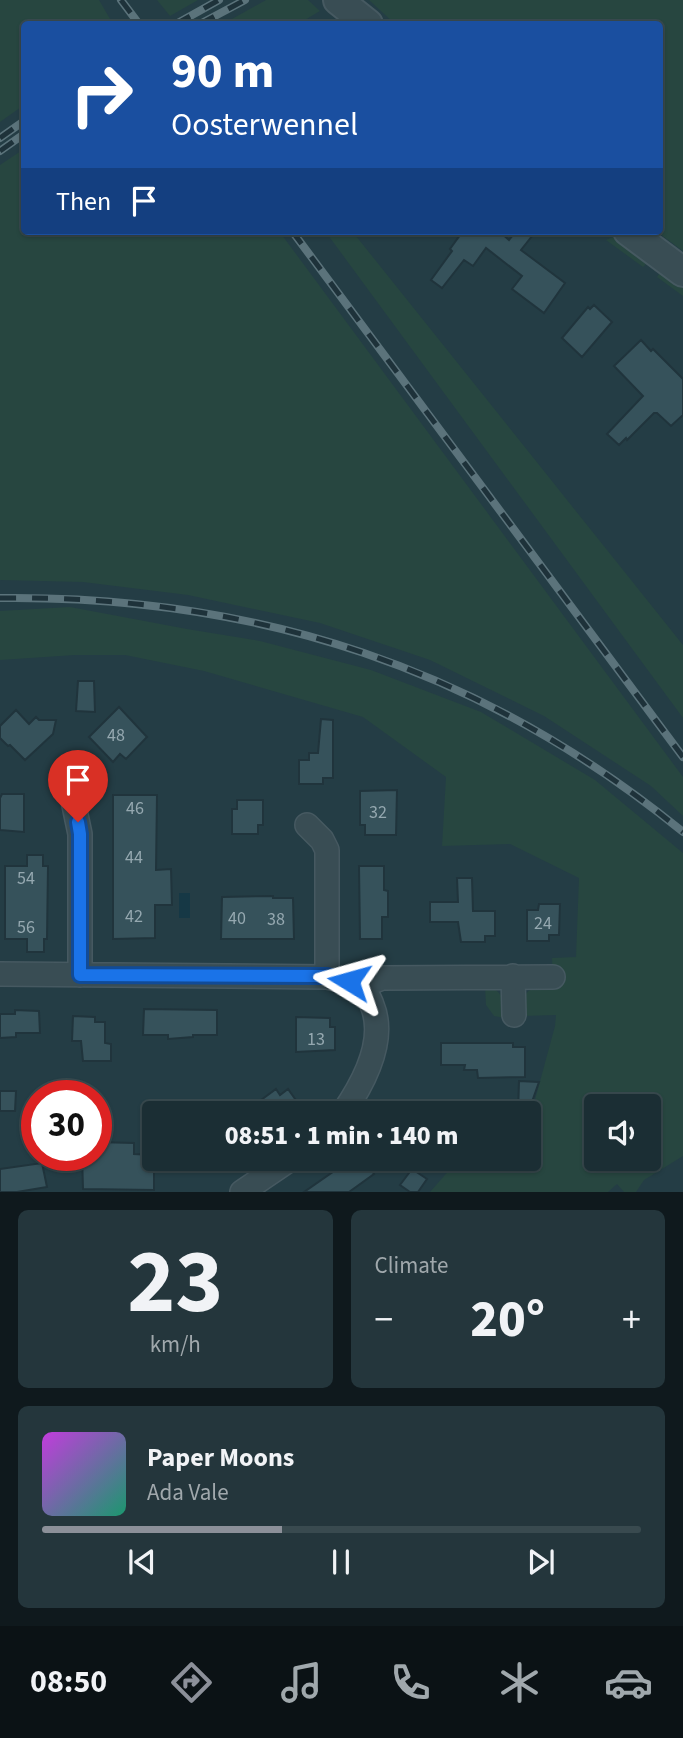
<!DOCTYPE html>
<meta charset="utf-8">
<style>
body{margin:0;font-family:"Source Sans 3",sans-serif;background:#24363c;color:#f1f3f6;height:100vh;display:flex;flex-direction:column;font-size:26px;white-space:nowrap}
*{box-sizing:border-box;margin:0}
p{font-size:23px;color:#a0a8ac}
.icon{flex:none;width:38px;height:38px;fill:none;stroke:currentColor;stroke-width:2;stroke-linecap:round;stroke-linejoin:round}
.map{position:relative;height:1192px;overflow:hidden}
.side{display:flex;flex-direction:column;gap:18px;padding:18px;background:#0f191d;flex:1}
.side>*{flex:none}
.guide{position:absolute;left:21px;top:21px;width:642px;height:214px;border-radius:7px;box-shadow:0 2px 5px #0004,0 0 0 2px #394a4f;background:#1a4fa0;color:#fff;overflow:hidden}
.buttons{position:absolute;left:584px;top:1094px;display:grid;gap:14px}
.buttons a{display:grid;place-items:center;width:77px;height:77px;border-radius:7px;background:#1b2e34;box-shadow:0 2px 5px #0004,0 0 0 2px #394a4f;font-size:35px}
.speed{position:absolute;left:21px;top:1080px;display:flex;gap:14px;font-size:35px;font-weight:700;text-align:center}
.speed>*{display:grid;place-content:center;width:91px;height:91px;border-radius:50%;background:#1b2e34;box-shadow:0 2px 5px #0004,0 0 0 2px #394a4f;line-height:1}
.speed .limit{border:10px solid #d22;background:#fff;color:#111}
.pin{position:absolute;display:grid;place-items:center;width:60px;height:60px;color:#fff;margin:-72px -30px;border-radius:50% 50% 50% 0;rotate:-45deg;box-shadow:0 0 7px #0007}
.pin .icon{rotate:45deg}
.me{position:absolute;width:77px;margin:-38px;rotate:278deg;stroke-linejoin:round;filter:drop-shadow(0 0 5px #0008)}
.turn{display:flex;align-items:center;gap:24px;height:147px;padding:0 35px;font-size:32px}
.turn .icon{width:91px;height:91px;stroke-width:2.5}
.turn b{display:block;font-size:49px;line-height:60px}
.then{display:flex;align-items:center;height:66px;padding:0 35px;background:#0003;gap:14px;font-size:26px}
.big{font-size:52px;font-weight:800;line-height:1.1}
.side .widget{flex:1;display:flex;flex-direction:column;justify-content:center;gap:10px;min-width:0;padding:0 24px;border-radius:10px;background:#24363c}
.side .dial{align-items:center;gap:0}
.dial b{font-size:91px;line-height:1}
.song{display:flex;align-items:center;gap:21px}
.cover{width:84px;height:84px;border-radius:10px;background:linear-gradient(135deg,hsl(290 70% 55%),hsl(160 70% 35%))}
.played{height:7px;border-radius:4px;background:linear-gradient(90deg,#8c9099 40%,#394a4f 40%)}
.keys{display:flex;justify-content:space-around;direction:ltr}
.heat{display:flex;justify-content:space-between;align-items:center;font-size:38px;direction:ltr}
.side .tiles{flex:1;display:grid;gap:18px;grid-template-columns:1fr 1fr}
.widget:last-child{grid-column:span 2}
.trip{position:absolute;left:142px;top:1101px;width:399px;height:70px;border-radius:7px;background:#1b2e34;box-shadow:0 2px 5px #0004,0 0 0 2px #394a4f;font-weight:800;line-height:70px;text-align:center}
.tabs{display:flex;height:112px;justify-content:space-around;align-items:center;background:#0b1215;color:#a0a8ac}
.tabs .icon{width:49px;height:49px}
.tabs .on{color:#8c9099}
.tabs b{font-size:32px;color:#f1f3f6}
.map>svg:first-child{display:block}
.green{fill:#274640;fill-rule:evenodd}
.water{fill:#163845}
.building{fill:#36525b;stroke:#20343c;stroke-width:2}
.lines{fill:none;stroke-linecap:round;stroke-linejoin:round}
.minor-casing{stroke:#465961;stroke-width:26}
.tertiary-casing{stroke:#465961;stroke-width:32}
.minor{stroke:#394d54;stroke-width:23}
.tertiary{stroke:#394d54;stroke-width:28}
.rail-casing{stroke:#5b737b;stroke-width:8}
.rail{stroke:#1e323a;stroke-width:5;stroke-dasharray:16;stroke-linecap:butt}
.route-casing{stroke:#114b97;stroke-width:18}
.route{stroke:#1a73e8;stroke-width:12}
.labels{text-anchor:middle;dominant-baseline:central;stroke-width:7;stroke-linejoin:round;paint-order:stroke}
.number-label{font-size:18px;fill:#95a8b0}
</style>
<div class="map">
<svg width="683" height="1192" viewBox="0 0 683 1192">
<rect width="100%" height="100%" fill="#243d45"/>
<!-- green -->
<path class="green" d="M0,0H99L113,24H24V105L0,122Z
M157,0H198L170,16Z
M266,0H308L320,11L298,24H223Z
M369,0H683V251L656,231H660V24H395Z
M24,149V231H279L683,777V816L651,786L544,716L430,660L320,623L188,595L83,582L0,580V165Z
M325,231H352L683,645V718Z
M615,236L649,261L643,267L606,240Z
M662,270L683,286V296L657,277Z
M70,607L187,629L260,641L371,670L481,712L595,780L683,853V1156L644,1180L636,1192H624L617,1184L608,1192H430L459,1159L528,1158L529,1122L555,1026L556,1015L522,1016C522,989 528,988 553,985L552,958L576,957L579,878L510,844L442,846L446,777L363,717L204,671L125,655H75L0,660V611ZM597,1106H649V1158H597Z
M485,986C504,990 504,1001 505,1018L494,1016L486,1005Z"/>
<!-- water -->
<path class="water" d="M179,893H190V918H179Z"/>
<!-- building -->
<path class="building" d="M463,231H499L509,240L516,231H536L521,250L565,283L544,313L512,289L522,276L486,248L473,266L464,260L442,288L431,280L452,251L450,249Z
M594,305L612,322L582,357L562,338L588,307L590,309Z
M641,340L651,351L653,349L683,379V415L671,426L657,413H654L627,440L626,438L619,445L607,434L643,396L614,366Z
M78,681H94L95,712L76,711Z
M119,707L147,737L126,759L120,754L113,762L89,737Z
M16,710L29,724L36,717L39,720H56L53,734L25,760L10,745L8,746L0,738V726Z
M321,719L333,720V778H323V784H299V760H309V753H318Z
M397,790L396,835H365V825H360V791Z
M2,794H24V832L0,830V798Z
M113,795H157L156,870L171,869L172,905H155V938L113,939Z
M237,800H263V825H258V834H232V809H237Z
M27,855H43V866H48L47,939H44V952H27V939H5V866H27Z
M359,866H384V890L388,891V917H382V939H360Z
M457,878H472L473,911H495V936H485V942H461L458,922H430V902H458Z
M273,896V898H293L294,939H221L222,897Z
M539,904H560L559,935H549V941H527V910H538Z
M144,1009L217,1010V1035H193V1037L168,1039V1035H143Z
M15,1010L39,1011L40,1033H16V1037L0,1038V1014H15Z
M73,1016L95,1017V1022H105V1043L111,1044V1061H83L81,1041H72Z
M296,1017L330,1018V1027H335V1050L296,1052Z
M441,1043H513V1047H525V1077L478,1078L477,1070H464L465,1065H441Z
M519,1081L539,1082L528,1113H518Z
M276,1089L280,1095L288,1089L305,1113H260L262,1111L257,1103Z
M0,1091H16L15,1111H0Z
M96,1142L134,1143V1154L154,1155V1190L83,1189L82,1155H96Z
M353,1158H363L374,1174L349,1192H304Z
M42,1163L47,1187L17,1192H0V1169Z
M412,1169L427,1179L418,1192H410L400,1185Z"/>
<g class="lines">
<defs>
<path id="minor" d="M71,791L80,834V975
M307,825L322,840L327,850V977
M0,974L327,977L362,986C365,992 370,998 372,1005C387,1041 363,1084 343,1113
M513,976L514,1015
M362,986L382,978L553,977
M242,1192L292,1158"/>
<path id="tertiary" d="M338,0L368,24
M628,231L683,272"/>
</defs>
<!-- minor casing -->
<use href="#minor" class="minor-casing"/>
<!-- tertiary casing -->
<use href="#tertiary" class="tertiary-casing"/>
<!-- minor -->
<use href="#minor" class="minor"/>
<!-- tertiary -->
<use href="#tertiary" class="tertiary"/>
<defs>
<path id="rail" d="M121,0L139,24
M176,24L219,0
M200,24L245,0
M0,138L24,121
M0,151L24,134
M292,231L683,757
M0,598C258,595 483,669 683,832"/>
</defs>
<!-- rail casing -->
<use href="#rail" class="rail-casing"/>
<!-- rail -->
<use href="#rail" class="rail"/>
</g>
<g class="lines">
<defs>
<path id="route" d="M78,822L80,834V975L327,976L349,981"/>
</defs>
<!-- route casing -->
<use href="#route" class="route-casing"/>
<!-- route -->
<use href="#route" class="route"/>
</g>
<g class="labels">
<!-- number labels -->
<g class="number-label">
<text x="116" y="735">48</text>
<text x="135" y="808">46</text>
<text x="378" y="812">32</text>
<text x="134" y="857">44</text>
<text x="26" y="878">54</text>
<text x="134" y="916">42</text>
<text x="237" y="918">40</text>
<text x="276" y="919">38</text>
<text x="543" y="923">24</text>
<text x="26" y="927">56</text>
<text x="316" y="1039">13</text>
</g>
</g>
</svg>
<div class="buttons">
<a><svg class="icon" aria-label="sound" viewBox="0 0 24 24"><path d="M4 9h4l5-4v14l-5-4H4zM17 9q2 3 0 6"/></svg></a>
</div>
<div class="speed"><div class="limit">30</div></div>
<div class="pin" style="left:78px;top:822px;background:#d93025"><svg class="icon" aria-label="arrive" viewBox="0 0 24 24"><path d="M6 21V4h12l-3 4 3 4H6"/></svg></div>
<svg class="me" style="left:349px;top:981px" viewBox="-20 -20 40 40"><path d="M0-17L14 15 0 8-14 15z" fill="#1a73e8" stroke="#fff" stroke-width="4"/></svg>
<div class="trip">08:51 · 1 min · 140 m</div>
<div class="guide">
<div class="turn"><svg class="icon" aria-label="right" viewBox="0 0 24 24"><path d="M7 20v-9h11M14 6l5 5-5 5"/></svg><div><b>90 m</b>Oosterwennel</div></div>
<div class="then">Then<svg class="icon" aria-label="arrive" viewBox="0 0 24 24"><path d="M6 21V4h12l-3 4 3 4H6"/></svg></div>
</div>
</div>
<section class="side">
<div class="tiles">
<div class="widget dial"><b>23</b><p>km/h</p></div>
<div class="widget"><p>Climate</p>
<div class="heat"><a>−</a><b class="big">20°</b><a>+</a></div>
</div>
<div class="widget">
<div class="song"><i class="cover"></i><div><b>Paper Moons</b><p>Ada Vale</p></div></div>
<div class="played"></div>
<div class="keys"><svg class="icon" aria-label="previous" viewBox="0 0 24 24"><path d="M18 5L8 12l10 7zM5 5v14"/></svg><svg class="icon" aria-label="pause" viewBox="0 0 24 24"><path d="M8 5v14M16 5v14"/></svg><svg class="icon" aria-label="next" viewBox="0 0 24 24"><path d="M6 5l10 7-10 7zM19 5v14"/></svg></div>
</div>
</div>
</section>
<nav class="tabs">
<b>08:50</b>
<svg class="icon on" aria-label="directions" viewBox="0 0 24 24"><path d="M12 3l9 9-9 9-9-9zM9 14v-3h6M13 9l2 2-2 2"/></svg>
<svg class="icon" aria-label="music" viewBox="0 0 24 24"><path d="M9 18V5l10-2v13"/><circle cx="6" cy="18" r="3"/><circle cx="16" cy="16" r="3"/></svg>
<svg class="icon" aria-label="phone" viewBox="0 0 24 24"><path d="M5 4h4l2 5-3 2q2 4 5 5l2-3 5 2v4C11 20 4 13 5 4z"/></svg>
<svg class="icon" aria-label="climate" viewBox="0 0 24 24"><path d="M12 3v18M4 7l16 10M4 17L20 7"/></svg>
<svg class="icon" aria-label="car" viewBox="0 0 24 24"><path d="M5 17H2v-5l4-1 3-4h7l3 4 3 1v5h-3M9 17h6M6 11h13"/><circle cx="7" cy="17" r="2"/><circle cx="17" cy="17" r="2"/></svg>
</nav>
